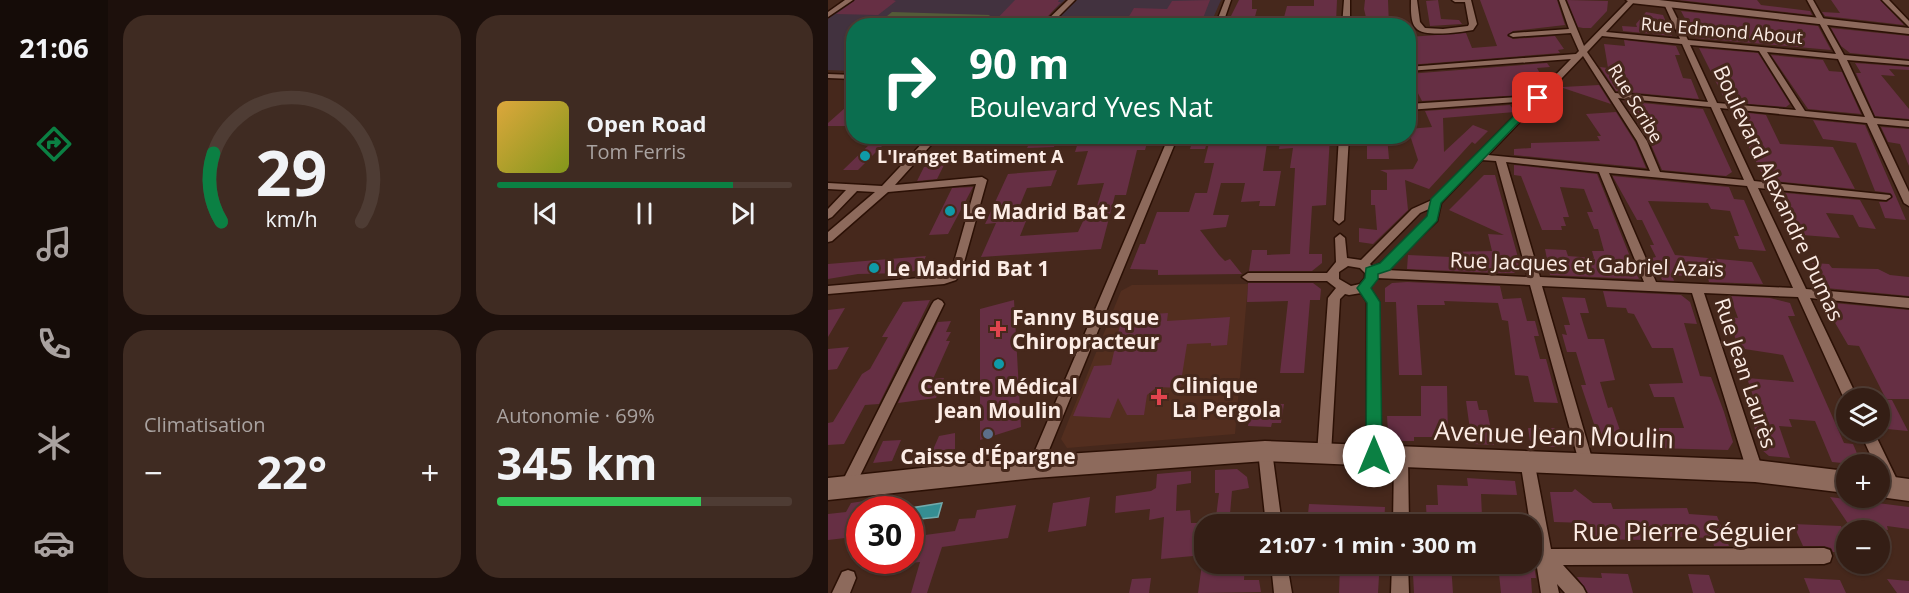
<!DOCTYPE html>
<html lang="fr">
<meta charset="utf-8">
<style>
body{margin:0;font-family:"Open Sans",sans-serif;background:#3f2b22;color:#f1f3f6;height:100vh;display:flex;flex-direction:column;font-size:22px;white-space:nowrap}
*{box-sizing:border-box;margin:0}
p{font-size:20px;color:#a9a2a0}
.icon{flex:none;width:33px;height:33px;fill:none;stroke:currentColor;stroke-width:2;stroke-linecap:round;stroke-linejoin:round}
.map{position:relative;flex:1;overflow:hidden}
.details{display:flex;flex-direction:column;gap:15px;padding:15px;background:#1d100c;width:720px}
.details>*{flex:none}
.guide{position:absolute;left:18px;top:18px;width:570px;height:126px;border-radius:24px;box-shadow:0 2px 4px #0004,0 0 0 2px #4e3c34;background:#0b6e4f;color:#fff;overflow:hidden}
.controls{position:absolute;left:1008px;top:388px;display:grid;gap:12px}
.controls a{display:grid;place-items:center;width:54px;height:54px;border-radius:50%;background:#341e15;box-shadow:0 2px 4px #0004,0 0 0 2px #4e3c34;font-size:30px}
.speed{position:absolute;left:18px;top:496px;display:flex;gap:12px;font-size:30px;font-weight:700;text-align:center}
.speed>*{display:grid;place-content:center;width:78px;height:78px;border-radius:50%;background:#341e15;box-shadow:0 2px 4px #0004,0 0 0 2px #4e3c34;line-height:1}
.speed .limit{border:9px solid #d22;background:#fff;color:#111}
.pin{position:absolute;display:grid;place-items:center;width:51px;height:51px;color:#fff;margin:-26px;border-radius:12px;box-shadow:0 3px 9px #0006}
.me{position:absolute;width:66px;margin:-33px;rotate:0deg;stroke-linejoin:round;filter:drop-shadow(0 0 4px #0008)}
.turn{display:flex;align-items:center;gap:21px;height:126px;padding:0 24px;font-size:27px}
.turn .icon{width:78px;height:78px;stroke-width:2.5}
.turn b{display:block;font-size:42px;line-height:51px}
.big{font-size:45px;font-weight:700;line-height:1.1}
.details .tile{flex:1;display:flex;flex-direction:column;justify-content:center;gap:9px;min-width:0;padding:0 21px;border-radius:24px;background:#3f2b22}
.details .dial{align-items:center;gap:0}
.dial svg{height:156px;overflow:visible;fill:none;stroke:#4e3c34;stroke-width:7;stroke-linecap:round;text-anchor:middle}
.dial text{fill:#f1f3f6;stroke:none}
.song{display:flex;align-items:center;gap:18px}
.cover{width:72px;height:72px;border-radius:9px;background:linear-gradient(135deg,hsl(40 70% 55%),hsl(70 70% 35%))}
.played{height:6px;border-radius:3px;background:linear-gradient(90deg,#0b8043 80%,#4e3c34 80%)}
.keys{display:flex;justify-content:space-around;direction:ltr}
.heat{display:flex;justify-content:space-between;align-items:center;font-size:33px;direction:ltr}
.charge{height:9px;border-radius:4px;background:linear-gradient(90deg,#34c759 69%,#4e3c34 0)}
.details .tiles{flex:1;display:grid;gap:15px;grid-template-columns:repeat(2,1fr)}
.trip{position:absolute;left:366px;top:514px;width:348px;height:60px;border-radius:24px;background:#341e15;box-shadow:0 2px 4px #0004,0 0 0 2px #4e3c34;font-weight:700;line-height:60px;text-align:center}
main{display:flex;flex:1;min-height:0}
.tab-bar{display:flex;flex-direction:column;width:108px;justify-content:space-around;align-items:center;background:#150c08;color:#a9a2a0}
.tab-bar .icon{width:42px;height:42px}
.tab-bar .selected{color:#0b8043}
.tab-bar b{font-size:27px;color:#f1f3f6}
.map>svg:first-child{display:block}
.built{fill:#532e1f}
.education{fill:#42323f}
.green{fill:#545b38}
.water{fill:#358e93;stroke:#71aaac;stroke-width:1.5}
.building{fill:#662f44}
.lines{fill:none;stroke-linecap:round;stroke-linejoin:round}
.street-casing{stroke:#2b1005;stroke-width:3}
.secondary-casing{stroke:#2b1005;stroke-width:3}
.street{fill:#8d6a5c;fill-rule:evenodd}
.secondary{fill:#8d6a5c;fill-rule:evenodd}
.route{fill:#0b8043;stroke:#07532c;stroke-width:1.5}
.culture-dot{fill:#0f9aa8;stroke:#46281c;stroke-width:2}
.health-dot{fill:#e0444e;stroke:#46281c;stroke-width:2}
.service-dot{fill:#5c6f8a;stroke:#46281c;stroke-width:2}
.labels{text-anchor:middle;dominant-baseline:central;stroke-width:6;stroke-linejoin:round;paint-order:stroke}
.far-street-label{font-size:18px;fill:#fcece5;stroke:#46281c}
.far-poi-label{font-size:18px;font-weight:bold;fill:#fcece5;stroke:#46281c;text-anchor:start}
.street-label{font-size:21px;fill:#fcece5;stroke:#46281c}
.poi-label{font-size:21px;font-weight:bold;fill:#fcece5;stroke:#46281c;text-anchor:start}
.near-street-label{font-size:26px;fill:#fcece5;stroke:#46281c}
</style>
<main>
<nav class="tab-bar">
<b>21:06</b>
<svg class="icon selected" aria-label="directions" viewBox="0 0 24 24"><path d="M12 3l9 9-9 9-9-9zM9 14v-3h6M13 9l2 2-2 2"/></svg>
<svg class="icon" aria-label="music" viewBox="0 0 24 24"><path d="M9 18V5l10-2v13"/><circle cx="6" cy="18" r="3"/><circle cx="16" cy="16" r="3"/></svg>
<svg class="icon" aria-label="phone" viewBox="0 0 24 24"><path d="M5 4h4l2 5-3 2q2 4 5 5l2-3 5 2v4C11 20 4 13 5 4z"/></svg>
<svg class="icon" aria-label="climate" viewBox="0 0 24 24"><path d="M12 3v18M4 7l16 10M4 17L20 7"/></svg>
<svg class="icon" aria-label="car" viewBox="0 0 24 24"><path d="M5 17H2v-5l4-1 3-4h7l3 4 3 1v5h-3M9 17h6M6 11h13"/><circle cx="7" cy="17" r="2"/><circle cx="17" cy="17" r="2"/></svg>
</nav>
<section class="details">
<div class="tiles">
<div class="tile dial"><svg viewBox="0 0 100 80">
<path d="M14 69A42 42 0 1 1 86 69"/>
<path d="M14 69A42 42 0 0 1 10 34" stroke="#0b8043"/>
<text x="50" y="56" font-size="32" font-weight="700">29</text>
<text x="50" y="72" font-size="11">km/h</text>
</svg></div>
<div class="tile">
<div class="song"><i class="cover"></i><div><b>Open Road</b><p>Tom Ferris</p></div></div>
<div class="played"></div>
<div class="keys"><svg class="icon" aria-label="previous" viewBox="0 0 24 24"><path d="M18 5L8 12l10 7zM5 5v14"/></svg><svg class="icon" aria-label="pause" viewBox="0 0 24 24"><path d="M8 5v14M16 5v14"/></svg><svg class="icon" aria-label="next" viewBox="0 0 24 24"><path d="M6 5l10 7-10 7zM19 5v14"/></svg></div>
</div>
<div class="tile"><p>Climatisation</p>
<div class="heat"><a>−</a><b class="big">22°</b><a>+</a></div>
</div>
<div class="tile"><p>Autonomie · 69%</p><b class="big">345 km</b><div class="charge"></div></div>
</div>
</section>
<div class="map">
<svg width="1081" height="593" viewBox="0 0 1081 593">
<rect width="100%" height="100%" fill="#46281c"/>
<!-- built -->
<path class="built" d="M420,284L407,434L239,448L233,439L293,291L304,285Z"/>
<!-- education -->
<path class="education" d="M25,0H237L209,25L26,26L25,71L0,70V18Z
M249,0H393L382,25L221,26Z"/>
<!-- green -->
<path class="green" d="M64,12L162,15L151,25H48Z"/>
<!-- water -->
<path class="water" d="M114,503L110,517L83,520V508Z"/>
<!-- building -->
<path class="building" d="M27,0H65L68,1L50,15L8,14Z
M187,0H231L230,2H233L211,26H162Z
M382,0L372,26H298L299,23H297L306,8L339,9L344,1Z
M411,0H424V9H429L425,24L398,26Z
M486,0H509L508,22L454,25L459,6H486Z
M537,0H560L561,26H540L536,9Z
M610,0L613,19L631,20L634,24L602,26L598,1Z
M652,0H729L737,25L685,31L679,36L685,39L727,36L736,49L730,50L732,53L580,65V37L638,33L644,48L669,46Z
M739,0L780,1L779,11L763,28H755L750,27Z
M851,0H929L933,5L982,11L984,15Z
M1003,0H1052L1076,25L997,16L994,12L1012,13Z
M853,11L990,26L1003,50L867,38Z
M818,12L835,15L844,36L795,31L794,26L809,27L808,24Z
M1003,28L1081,36V59L1022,53L1013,46Z
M796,40L848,46L852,55H847L855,78L863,79L871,99L788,91L772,67L780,68L776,44L797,46Z
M871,48L930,53L962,104L958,107L898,102Z
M943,55L995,60L1001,71L1014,72L1033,114L980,109Z
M719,63L722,67L709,68L714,77L694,95L594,101L580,74Z
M1027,63L1081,67V70L1061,69L1067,76L1053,75L1081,109V119L1047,116L1028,73H1033Z
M771,85L783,104L735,88V87Z
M26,100V126H0V123Z
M795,101L875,109L904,172L898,176L834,170L821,140L801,110H804Z
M682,105L687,112L615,118L616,152L645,125L660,131L647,144L644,142L601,189L577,180L580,210L545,244L531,242V228L549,230L547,205H543V190H559V173L552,170L585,169L590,160L580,129L604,127L597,111Z
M903,111L938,115L952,144L1005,147L1027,189L945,181L934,174Z
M788,112L807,142L818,168L686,155V149L703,148V143L772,141L769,136H773L758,114Z
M985,120L1037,125L1078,220L1057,218L1051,202H1059L1065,196L1062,193L1047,191L1028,143L995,139Z
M1053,127L1081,129V166L1072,144L1060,142Z
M205,136H229L226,147L199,148Z
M252,136H321L317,150H309L298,195H287L273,249L153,257L168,223L157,224L180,174L229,170L223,186L199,188L185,222L198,221L192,236L250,232L257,217L266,216L276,183L249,185L260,151L247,152Z
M366,136H381L377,149H362Z
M453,136H502L498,205L484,206L481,254H494V263L484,271H421L424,250H439V255L462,254L467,168H462L465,148L451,149Z
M539,136H559L561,159H539Z
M44,142H58L30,170H15Z
M381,143H439L435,171H453L447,206H431L432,201L413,202L417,183H393L385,215H401L398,227L372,230L391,255L397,261L402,259L414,274L330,275V270L302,269L312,244H317L329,212H361L367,193H379L386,163H376Z
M116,165L109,179L89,181L96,167Z
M686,165L769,174L811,279L722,275L717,249L738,250L740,256L766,258L764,251H776L770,229H766L759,212H765L756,189L732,187L741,217H735L738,226H733L734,230H714L693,176L686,175Z
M656,175H667L693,268L686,273H670L579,269L580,255L623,257L622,252L664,251L660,234L676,235L621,210Z
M785,177V176L901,187L906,199L916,200L938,251L911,249L906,236H911L902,211L883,209L880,203L820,201L847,255L924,262L935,284L881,282L880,278L844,275L846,281L834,280L824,258L828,257L822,245H826L814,220H809Z
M145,187L120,234L101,235L124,188Z
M948,192L1032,200L1048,229L1031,227L1025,215L998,213L1012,238L962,234L944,195Z
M98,256L91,270L77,273L30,274L0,279V264Z
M984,263L1001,264L1004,268L1050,269L1062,275L1081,277V296L998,288Z
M579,282L672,286L675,299L693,298L699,321H707L711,336H706L712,359H718L730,403L706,402L700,376L687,375L680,321L674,320L670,303L616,301L617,305H589L594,375H571L568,302H557V288L564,283Z
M420,283H485L493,289L492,300H482L476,373H452L460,301L419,302Z
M775,291L853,295L862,302L869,324L856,323L872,376L883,377L896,412L905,442L900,450L825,448L818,428H856L846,397H826L821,384L855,383L845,348H824L806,314L800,313L798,308L779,307Z
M902,296L942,298L962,303L967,316H960L1016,443L1025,444L1034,465L1004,462L987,421L961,419L964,427L951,426L962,458L941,456L934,450L919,406L929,408L919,378L966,382L955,355L910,348L901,317L910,318Z
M734,297L757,298L761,313H752L760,339H776L787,380L772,382L780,408L784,407L796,442H772L753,385H758L748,352H739L734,334L739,335L736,325H742Z
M102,300L51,404L37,405L16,444L0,445V423L5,422L34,374L42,369L60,337H54L75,302Z
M186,300L193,427L152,440V309Z
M995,302L1081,310V399H1058L1031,346L1020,345Z
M17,308L0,337V310Z
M340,313L339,321L402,317L399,345L383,346V343L359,344L352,388L329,387L319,395L316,415H299L290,398L282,418L245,416L266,366L283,365L294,316Z
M123,321L118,332H123L118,341H122L105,379L116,378L108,398L70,403L110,322Z
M21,347L9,369L0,370V349Z
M593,386H619L620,437H586V441H569L560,432L559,416H593Z
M1052,399L1064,400L1080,431L1059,429L1052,415Z
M638,401H649L651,410H659L666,445L644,444Z
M424,403L456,404L453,423H444L443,427L420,426Z
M700,428H736L741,447H720L719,442L702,441Z
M127,433V449L104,452L111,436Z
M73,440L64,461L45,463L55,441Z
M409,469L419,477L421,488L404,491L402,514L424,515V525H387L391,493H387V470Z
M363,471V483L349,485L348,511L362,510L363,523H376V555L333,559L336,517L321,520L322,509L287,513L288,496L323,491L328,488L329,474Z
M639,478L687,481L689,495L653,494L654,516L645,515V525H599L598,505H610L609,485L640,486Z
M747,489L765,503H783L785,509L859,508L861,514L889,516L901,546H886L884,538L815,536L816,540L762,539L759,523L726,522L722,492H744Z
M262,497L258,526L220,532L225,503Z
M1002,497L1081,507V529L1059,526L1060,530L1021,525Z
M36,501L17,538L0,540V514L18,512L23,503Z
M481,504L557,507L556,525L479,524Z
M188,505L180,538L114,547L99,593H83L92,562L82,563V533L97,531V535L127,531L131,519L147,518L149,510Z
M965,524L1013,526L1018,539V552H1005L1003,548L996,546H975Z
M374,564H417L416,580H431L433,592L370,593Z
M512,564H556V576H551L550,593H511Z
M594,564H623L625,593H586L585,574H595Z
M670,564L706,565L708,578H703L704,593H673Z
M773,573L800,574L805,593H760L749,577L774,578Z
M860,574L881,575L887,593H865Z
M323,578L321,593H301L304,579Z
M976,578L1012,580L1018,593H982Z
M1059,579L1081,581V593H1069Z"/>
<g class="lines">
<defs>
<path id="street" d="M17,0H25L0,17V12Z
M240,0H247L221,26H213Z
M397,0H403L394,26H387Z
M516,0H522V26H514Z
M583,0H589L592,22L597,28L615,29L640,26L641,24L637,2H627L624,0H643L649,24L645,30C633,32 596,38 588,28C582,22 583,8 583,0Z
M731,0H737L756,46L801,0H808L778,32L852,39L837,6L840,4L843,6L860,40L1008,54L979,0H985L1016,55L1081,61V65L1019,60L1046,118L1081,121V127L1049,124L1081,192V206L1076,203L1039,123L892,108L926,181L1062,195L1063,197L1058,200L930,188L978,289L1081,298V308L982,298L1030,399H1018V403L970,297L876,293L935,471L932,476L927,478L922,476L919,471L864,293L714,286L765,462L763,467L758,469L753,467L751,462L702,285L549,278L542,288L551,302L553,456L551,461L546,463L541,461L539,456V302L533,293L521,295L517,294L512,299L503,454L501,459L496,461L491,459L489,454L500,298L508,288L499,281H420L414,277L420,273H499L508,262L507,238L512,234L517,238L519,258L533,260L584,209L604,200L701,101L580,110V104L707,96L743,59L580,71V67L748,54L751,51L743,33L685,37L681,35L685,33L741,29ZM774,36L854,44L880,102L787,93L759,52ZM862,45L931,51L968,110L889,103ZM939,52L1010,59L1037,117L977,111ZM755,56L809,141L822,171L660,155ZM790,98L883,107L916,180L832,172L819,141ZM654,160L668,161L700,277L558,270L609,221L613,203ZM678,162L771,172L816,282L712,277ZM781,173L919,186L965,288L828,282ZM601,209L600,217L553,263L545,267L542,264L592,213ZM520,266L532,268L537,273V278L532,284L523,286L511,279V272Z
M1054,0H1061L1081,21V27Z
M0,74L26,75V79L0,78Z
M101,136H111L67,185L154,177L159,180L133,273L128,280L116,284L0,294V286L115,276L120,274L124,269L148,184L60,192L4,241L0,242V232L47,192L29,191L4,217L0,219V209L18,190L0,189V183L54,186Z
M341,136H350L214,467L212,472L207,474L202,472L200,467Z
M511,136H521L516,220L511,224L506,220Z
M110,299L114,301L116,304L24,492L19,494L14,492L11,487L14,482L104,304L106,301Z
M1032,432H1046L1073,488L1070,493L1065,495L1060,493L1052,475V465H1047Z
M437,444L442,446L444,451L454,525H438L430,451L432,446Z
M573,451L578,453L580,458L581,525H565L566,458L568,453Z
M699,453L704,455L706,460L723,549L996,548L1002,550L1004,556L1002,562L996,564L735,565L755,587L758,593H737L729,584L731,593H713L692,460L694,455Z
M443,564H459L464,593H446Z
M564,564H580L581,593H563Z
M20,570L26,572L28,578L22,593H4L14,572Z"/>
<path id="secondary" d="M798,0H831L1081,28V34L803,3Z
M437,441L927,460L1018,471V493L927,482L437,461L207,478L0,500V478L207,456Z
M1052,475L1081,479V501L1052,497Z"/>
</defs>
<!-- street casing -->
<use href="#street" class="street-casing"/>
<!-- secondary casing -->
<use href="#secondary" class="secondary-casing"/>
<!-- street -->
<use href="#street" class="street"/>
<!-- secondary -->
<use href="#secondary" class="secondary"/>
</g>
<!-- route -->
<path class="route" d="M706,96L714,98L613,203L609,221L562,270L550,274V279L543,288L552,302L554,456L552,462L546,464L540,462L538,456L539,303L529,288L537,278L538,268L552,263L599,216L603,199Z"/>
<!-- markers -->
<g class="culture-dot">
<circle cx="37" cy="156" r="6"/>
<circle cx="122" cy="211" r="6"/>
<circle cx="46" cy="268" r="6"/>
<circle cx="171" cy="364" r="6"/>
</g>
<g class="health-dot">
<path d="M167 320h6v6h6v6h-6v6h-6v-6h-6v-6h6z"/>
<path d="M328 388h6v6h6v6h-6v6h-6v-6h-6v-6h6z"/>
</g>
<circle class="service-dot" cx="160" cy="434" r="6"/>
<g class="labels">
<!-- far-street labels -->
<g class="far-street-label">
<text transform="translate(894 30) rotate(5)">Rue Edmond About</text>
<text transform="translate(808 103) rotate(59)">Rue Scribe</text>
</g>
<!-- far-poi labels -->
<g class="far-poi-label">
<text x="49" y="156">L'Iranget Batiment A</text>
</g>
<!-- street labels -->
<g class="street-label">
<text transform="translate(951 193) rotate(65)">Boulevard Alexandre Dumas</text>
<text transform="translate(759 264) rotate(2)">Rue Jacques et Gabriel Azaïs</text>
<text transform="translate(918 373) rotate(72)">Rue Jean Laurès</text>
</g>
<!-- poi labels -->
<g class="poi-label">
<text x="134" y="211">Le Madrid Bat 2</text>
<text x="58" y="268">Le Madrid Bat 1</text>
<text x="184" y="317">Fanny Busque<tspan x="184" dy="24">Chiropracteur</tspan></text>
<text x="344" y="385">Clinique<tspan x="344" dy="24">La Pergola</tspan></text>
<text x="171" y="386" text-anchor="middle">Centre Médical<tspan x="171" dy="24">Jean Moulin</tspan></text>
<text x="160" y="456" text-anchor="middle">Caisse d'Épargne</text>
</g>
<!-- near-street labels -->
<g class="near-street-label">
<text transform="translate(726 434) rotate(2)">Avenue Jean Moulin</text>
<text x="856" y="531">Rue Pierre Séguier</text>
</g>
</g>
</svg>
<div class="controls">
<a><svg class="icon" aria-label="layers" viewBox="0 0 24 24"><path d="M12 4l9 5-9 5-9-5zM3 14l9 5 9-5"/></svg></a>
<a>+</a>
<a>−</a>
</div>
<div class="speed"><div class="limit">30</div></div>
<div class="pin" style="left:710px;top:98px;background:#d93025"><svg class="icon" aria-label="arrive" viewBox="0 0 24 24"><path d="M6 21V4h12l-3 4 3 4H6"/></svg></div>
<svg class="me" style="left:546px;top:456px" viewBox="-20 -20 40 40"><circle r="19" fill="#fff"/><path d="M0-13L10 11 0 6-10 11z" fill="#0b8043"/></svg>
<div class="trip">21:07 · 1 min · 300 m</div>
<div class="guide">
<div class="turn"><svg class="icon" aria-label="right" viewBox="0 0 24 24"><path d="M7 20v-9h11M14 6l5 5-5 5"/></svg><div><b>90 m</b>Boulevard Yves Nat</div></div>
</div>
</div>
</main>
